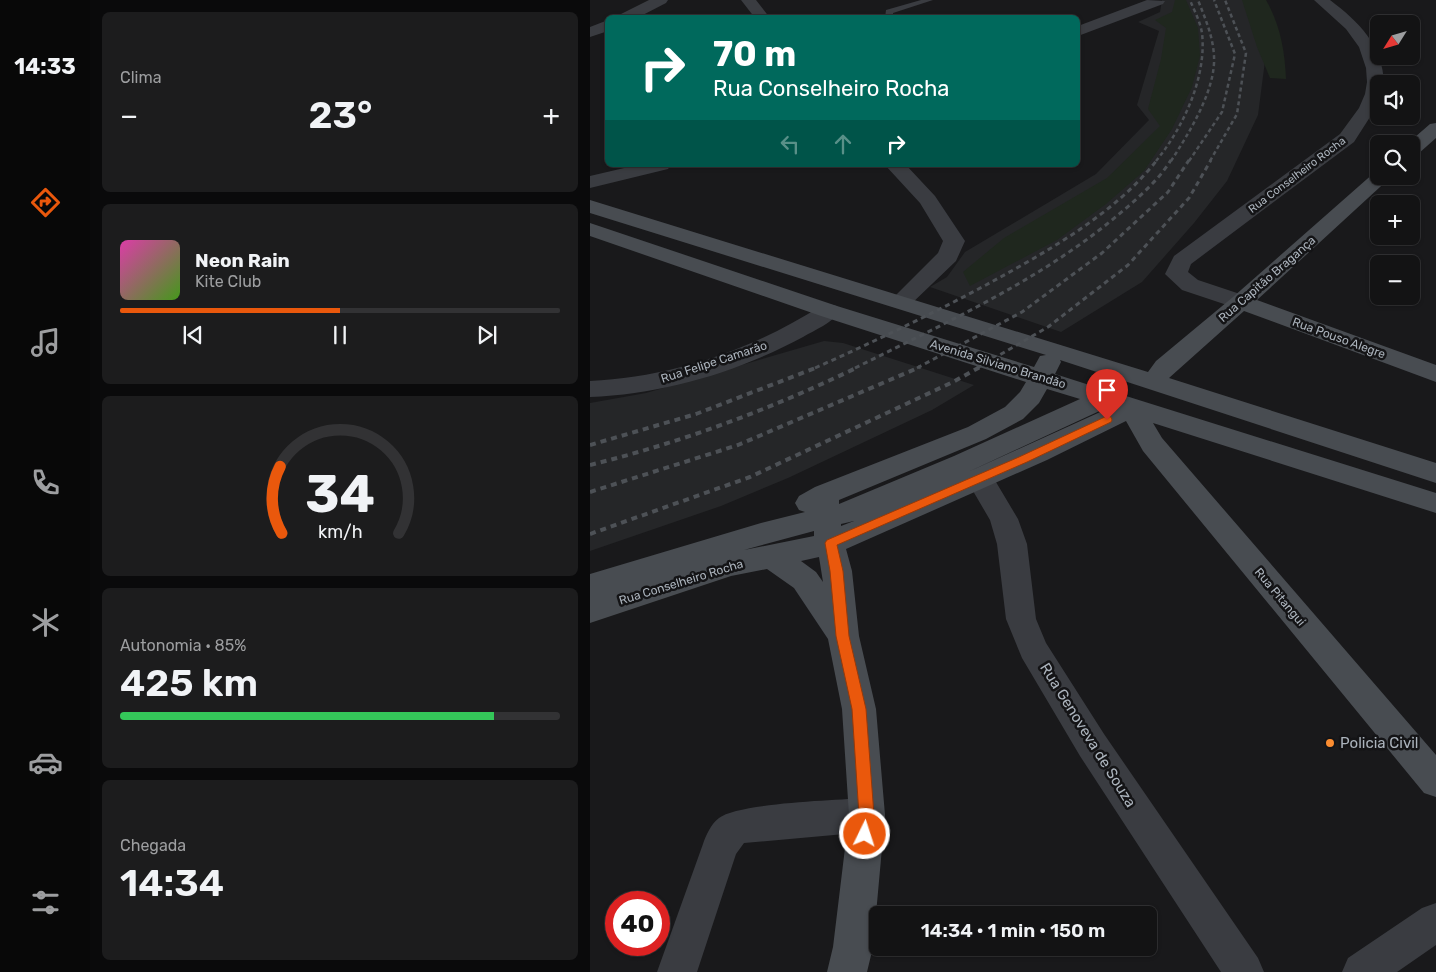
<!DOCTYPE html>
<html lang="pt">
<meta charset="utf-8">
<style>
body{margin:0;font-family:Rubik,sans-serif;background:#1c1c1d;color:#f1f3f6;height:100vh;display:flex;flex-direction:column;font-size:19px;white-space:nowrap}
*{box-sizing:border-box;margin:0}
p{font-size:16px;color:#9d9ea0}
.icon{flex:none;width:28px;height:28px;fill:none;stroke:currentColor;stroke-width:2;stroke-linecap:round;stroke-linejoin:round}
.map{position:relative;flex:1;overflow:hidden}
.side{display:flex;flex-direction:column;gap:12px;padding:12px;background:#0a0a0b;width:500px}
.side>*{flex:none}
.guide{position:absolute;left:15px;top:15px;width:475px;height:152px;border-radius:8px;box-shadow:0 1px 4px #0004,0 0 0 1px #323234;background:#00695c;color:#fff;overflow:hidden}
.needle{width:32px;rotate:233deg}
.buttons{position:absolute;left:780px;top:15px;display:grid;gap:10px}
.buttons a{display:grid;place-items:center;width:50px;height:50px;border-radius:8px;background:#131314;box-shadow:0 1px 4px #0004,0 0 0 1px #323234;font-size:25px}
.speed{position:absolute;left:15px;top:891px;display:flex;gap:10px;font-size:25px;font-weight:700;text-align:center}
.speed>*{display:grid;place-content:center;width:65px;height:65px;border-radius:50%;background:#131314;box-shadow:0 1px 4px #0004,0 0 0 1px #323234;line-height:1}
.speed .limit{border:8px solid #d22;background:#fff;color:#111}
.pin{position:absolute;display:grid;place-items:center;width:42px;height:42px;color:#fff;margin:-51px -21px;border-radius:50% 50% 50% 0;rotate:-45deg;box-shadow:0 0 5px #0007}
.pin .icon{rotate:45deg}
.me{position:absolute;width:55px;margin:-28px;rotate:4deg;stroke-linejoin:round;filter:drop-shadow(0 0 4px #0008)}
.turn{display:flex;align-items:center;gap:18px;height:105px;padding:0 25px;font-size:22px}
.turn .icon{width:65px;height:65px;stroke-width:2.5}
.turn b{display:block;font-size:35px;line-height:42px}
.lanes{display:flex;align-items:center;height:48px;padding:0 25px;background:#0003;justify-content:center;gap:25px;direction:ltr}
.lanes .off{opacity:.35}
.big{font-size:38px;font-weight:600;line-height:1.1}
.side .tile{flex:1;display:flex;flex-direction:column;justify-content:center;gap:8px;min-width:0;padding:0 18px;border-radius:8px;background:#1c1c1d}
.side .dial{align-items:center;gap:0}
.dial svg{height:130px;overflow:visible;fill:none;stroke:#323234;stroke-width:7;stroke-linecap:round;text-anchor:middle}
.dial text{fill:#f1f3f6;stroke:none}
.song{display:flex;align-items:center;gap:15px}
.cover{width:60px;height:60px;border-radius:8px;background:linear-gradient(135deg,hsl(320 70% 55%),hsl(100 70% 35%))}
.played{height:5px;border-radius:2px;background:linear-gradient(90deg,#ea580c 50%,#323234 50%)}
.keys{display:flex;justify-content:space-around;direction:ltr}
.heat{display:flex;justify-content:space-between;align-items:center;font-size:28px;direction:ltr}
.charge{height:8px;border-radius:4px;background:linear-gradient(90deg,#34c759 85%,#323234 0)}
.trip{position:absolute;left:279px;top:906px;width:288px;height:50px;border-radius:8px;background:#131314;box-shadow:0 1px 4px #0004,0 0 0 1px #323234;font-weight:600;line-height:50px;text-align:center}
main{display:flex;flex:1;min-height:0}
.tabs{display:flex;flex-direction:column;width:90px;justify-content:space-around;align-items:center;background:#080808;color:#9d9ea0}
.tabs .icon{width:35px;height:35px}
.tabs .active{color:#ea580c}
.tabs b{font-size:22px;color:#f1f3f6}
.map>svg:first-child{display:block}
.built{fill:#252628}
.green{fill:#1f271e}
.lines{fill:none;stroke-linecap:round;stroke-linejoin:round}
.lane{fill:#3a3c41;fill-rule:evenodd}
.street{fill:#3a3c41;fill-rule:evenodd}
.secondary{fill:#484c51;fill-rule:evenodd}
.rail-far2{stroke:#4d5156;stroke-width:2.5;stroke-dasharray:4 3;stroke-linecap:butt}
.rail-far1{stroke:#4d5156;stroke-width:3;stroke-dasharray:5 4;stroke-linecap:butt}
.rail{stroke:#4d5156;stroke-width:4;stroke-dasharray:6 5;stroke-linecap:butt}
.route{fill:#ea580c;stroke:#983908}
.poi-dot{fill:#fb8d31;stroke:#141416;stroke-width:2}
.labels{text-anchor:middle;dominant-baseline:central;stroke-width:5;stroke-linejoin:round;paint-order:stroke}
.far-street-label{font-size:11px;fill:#abb3bc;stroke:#141416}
.street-label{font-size:12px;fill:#abb3bc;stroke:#141416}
.near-street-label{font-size:15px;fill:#abb3bc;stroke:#141416}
.near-poi-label{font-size:15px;fill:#abb3bc;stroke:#141416;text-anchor:start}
</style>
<main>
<nav class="tabs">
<b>14:33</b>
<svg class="icon active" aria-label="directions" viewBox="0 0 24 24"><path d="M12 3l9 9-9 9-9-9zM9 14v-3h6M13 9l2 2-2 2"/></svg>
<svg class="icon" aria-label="music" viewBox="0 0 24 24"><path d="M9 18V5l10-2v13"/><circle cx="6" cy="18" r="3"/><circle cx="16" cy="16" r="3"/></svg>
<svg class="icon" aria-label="phone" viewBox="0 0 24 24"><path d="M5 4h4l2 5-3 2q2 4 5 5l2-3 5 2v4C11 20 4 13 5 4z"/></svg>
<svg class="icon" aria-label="climate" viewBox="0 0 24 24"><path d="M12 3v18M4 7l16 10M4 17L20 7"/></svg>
<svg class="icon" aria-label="car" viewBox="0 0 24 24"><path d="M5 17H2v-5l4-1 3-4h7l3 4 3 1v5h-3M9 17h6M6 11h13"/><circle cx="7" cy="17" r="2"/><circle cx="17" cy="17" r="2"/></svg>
<svg class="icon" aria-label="filters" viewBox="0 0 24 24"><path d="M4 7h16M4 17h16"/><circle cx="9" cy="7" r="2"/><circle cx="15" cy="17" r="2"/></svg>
</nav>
<section class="side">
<div class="tile"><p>Clima</p>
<div class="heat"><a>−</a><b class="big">23°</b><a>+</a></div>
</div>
<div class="tile">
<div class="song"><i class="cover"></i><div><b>Neon Rain</b><p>Kite Club</p></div></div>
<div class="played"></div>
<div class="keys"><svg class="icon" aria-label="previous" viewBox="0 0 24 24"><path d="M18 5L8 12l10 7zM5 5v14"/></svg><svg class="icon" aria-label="pause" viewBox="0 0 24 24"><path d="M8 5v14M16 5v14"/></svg><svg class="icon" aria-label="next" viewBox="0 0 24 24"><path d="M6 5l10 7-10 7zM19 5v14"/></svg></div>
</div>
<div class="tile dial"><svg viewBox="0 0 100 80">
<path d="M14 69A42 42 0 1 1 86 69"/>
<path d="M14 69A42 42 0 0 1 13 28" stroke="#ea580c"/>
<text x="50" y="56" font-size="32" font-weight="700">34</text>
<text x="50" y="72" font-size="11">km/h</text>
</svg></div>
<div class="tile"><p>Autonomia · 85%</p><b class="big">425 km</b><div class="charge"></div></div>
<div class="tile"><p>Chegada</p><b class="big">14:34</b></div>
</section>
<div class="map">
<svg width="846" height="972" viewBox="0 0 846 972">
<rect width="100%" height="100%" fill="#19191b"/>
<!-- built -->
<path class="built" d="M572,0H660L675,61L668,115L637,181L604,223L552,282L471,332L340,287L357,277L375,252L506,174L559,120L547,105L569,31L548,22L570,12Z
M234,341L253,343L384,385L342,410L198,478L131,506L0,551V403L56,393Z"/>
<!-- green -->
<path class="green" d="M585,0H596L608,28L610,56L602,87L582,129L554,171L516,204L467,240L380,286L373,272L414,238L517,178L570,126L558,109L571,59L576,28L565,20L582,12Z
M652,0H676C690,24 695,51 696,79L680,78L667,47Z"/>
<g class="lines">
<!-- lane -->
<path class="lane" d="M331,0H343L303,13V18H295L296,10Z"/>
<!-- street -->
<path class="street" d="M59,0H78L76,3L47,18H27L29,15Z
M151,0H166L180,18H165Z
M557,0L575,1L573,4L488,36V26Z
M724,0H740C769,22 793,45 794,84H789V103L764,142L601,264L598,272L608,280L659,297L662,302L659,307L651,309L643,307L592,290L575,274L584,256L750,134L769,108L775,94L777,82L776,68L769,47L756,29Z
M18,20V31L0,37V27Z
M47,165H81L78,169L0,188V176Z
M295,165H316L345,196L375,241L366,261L319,306L311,308L303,306L300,301L348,253L353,241L330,203Z
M239,304L247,306L250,311C242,323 225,330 213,337C148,372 74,394 0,397V381C82,377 162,350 231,306Z
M390,469L400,472L428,519L437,544L446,619L456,643L514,734L668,958L674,972H631L490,756L432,658L416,619L407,544L400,520L376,479L380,472Z
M277,798L290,803L295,815L290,827L277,832L154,843L146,854L107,972H67L113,844C116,835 121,824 129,818C147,803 248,800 277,798Z
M846,903V945L807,972H752L758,958L832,908Z"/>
<!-- secondary -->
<path class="secondary" d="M846,123V138L828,154L821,156V144H817L840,124Z
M789,171V176H802L667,300L846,365V382L654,311L579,378L846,463V483L470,360L471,362L465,374L515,390L524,388L533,390L536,396L846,493V513L563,423L572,438L846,755V797L834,793L553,451L536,421L457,460L256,549L262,571L269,636L286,709L295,815L283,947L277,972H237L243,947L259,815L252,709L238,639L204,588L177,569L141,576L0,623V574L171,523L215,512L209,510L205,503L209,496L225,487L378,427L415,407L430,392L436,382L231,316L0,236V223L247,306L444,367L450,356L456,355L0,213V200L558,372L566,361L643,297L785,172ZM457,389L490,399L364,456L249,504V500L396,439L433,419L449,403ZM516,408H519L378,472ZM264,521L251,526V524ZM224,531V536L154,550ZM229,557L233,582L226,572L211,561Z"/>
<!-- rail-far2 -->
<path class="rail-far2" d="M566,161C593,128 617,77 612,33C610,21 604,10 600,0
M581,161C599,133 626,90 624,56C623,36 615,18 608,0
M599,161L632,112L645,54L624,0
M620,161L647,114L656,53L635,0"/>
<!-- rail-far1 -->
<path class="rail-far1" d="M225,368C283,342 340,315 396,285C456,252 524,215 567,160
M265,368C355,323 451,280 528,215C548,198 568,181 581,160
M327,368L432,312L512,253L578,192L599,160
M387,368L458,327L538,265L599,198L621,160"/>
<!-- rail -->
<path class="rail" d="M0,445L106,414L228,367
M0,465C93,442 181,409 268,367
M0,492L148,445L330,367
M0,534L160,477L363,382L390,367"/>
</g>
<!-- route -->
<path class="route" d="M517,416L521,417L522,420L521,422L437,462L247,545L253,571L259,636L276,709L284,815L280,839L275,841L269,839L267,834L269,815L262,709L246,636L240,571L235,543L237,540L429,457Z"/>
<!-- markers -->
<circle class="poi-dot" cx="740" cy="743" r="5"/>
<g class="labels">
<!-- far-street labels -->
<g class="far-street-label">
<text transform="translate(707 175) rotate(-37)">Rua Conselheiro Rocha</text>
</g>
<!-- street labels -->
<g class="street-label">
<text transform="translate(677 279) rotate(-41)">Rua Capitão Bragança</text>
<text transform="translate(749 338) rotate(20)">Rua Pouso Alegre</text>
<text transform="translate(124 362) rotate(-18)">Rua Felipe Camarão</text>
<text transform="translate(408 364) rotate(17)">Avenida Silviano Brandão</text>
<text transform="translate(91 582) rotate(-17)">Rua Conselheiro Rocha</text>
<text transform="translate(690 597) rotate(50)">Rua Pitangui</text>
</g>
<!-- near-street labels -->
<g class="near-street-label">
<text transform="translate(498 735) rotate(58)">Rua Genoveva de Souza</text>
</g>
<!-- near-poi labels -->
<g class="near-poi-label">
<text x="750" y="743">Policia Civil</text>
</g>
</g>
</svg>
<div class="buttons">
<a><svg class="needle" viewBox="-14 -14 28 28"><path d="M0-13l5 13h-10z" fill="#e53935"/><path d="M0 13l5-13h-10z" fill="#9d9ea0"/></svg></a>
<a><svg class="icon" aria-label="sound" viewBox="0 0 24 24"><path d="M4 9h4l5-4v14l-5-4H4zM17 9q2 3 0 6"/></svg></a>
<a><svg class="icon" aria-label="search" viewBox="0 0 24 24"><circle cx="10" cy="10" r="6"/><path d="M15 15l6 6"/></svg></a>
<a>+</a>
<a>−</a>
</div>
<div class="speed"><div class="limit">40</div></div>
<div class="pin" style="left:517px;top:420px;background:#d93025"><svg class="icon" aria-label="arrive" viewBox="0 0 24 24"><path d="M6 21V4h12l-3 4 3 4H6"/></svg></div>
<svg class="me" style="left:275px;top:834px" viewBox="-20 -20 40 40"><circle r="17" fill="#ea580c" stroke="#fff" stroke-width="3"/><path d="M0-11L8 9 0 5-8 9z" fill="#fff"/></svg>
<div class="trip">14:34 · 1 min · 150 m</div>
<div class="guide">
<div class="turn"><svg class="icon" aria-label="right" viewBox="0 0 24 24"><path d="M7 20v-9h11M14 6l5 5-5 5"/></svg><div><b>70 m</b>Rua Conselheiro Rocha</div></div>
<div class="lanes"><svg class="icon off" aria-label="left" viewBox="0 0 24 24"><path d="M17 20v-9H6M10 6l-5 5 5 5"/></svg><svg class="icon off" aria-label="ahead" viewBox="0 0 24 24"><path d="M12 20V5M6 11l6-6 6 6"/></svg><svg class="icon" aria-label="right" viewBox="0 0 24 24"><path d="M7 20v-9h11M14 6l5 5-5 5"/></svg></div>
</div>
</div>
</main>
